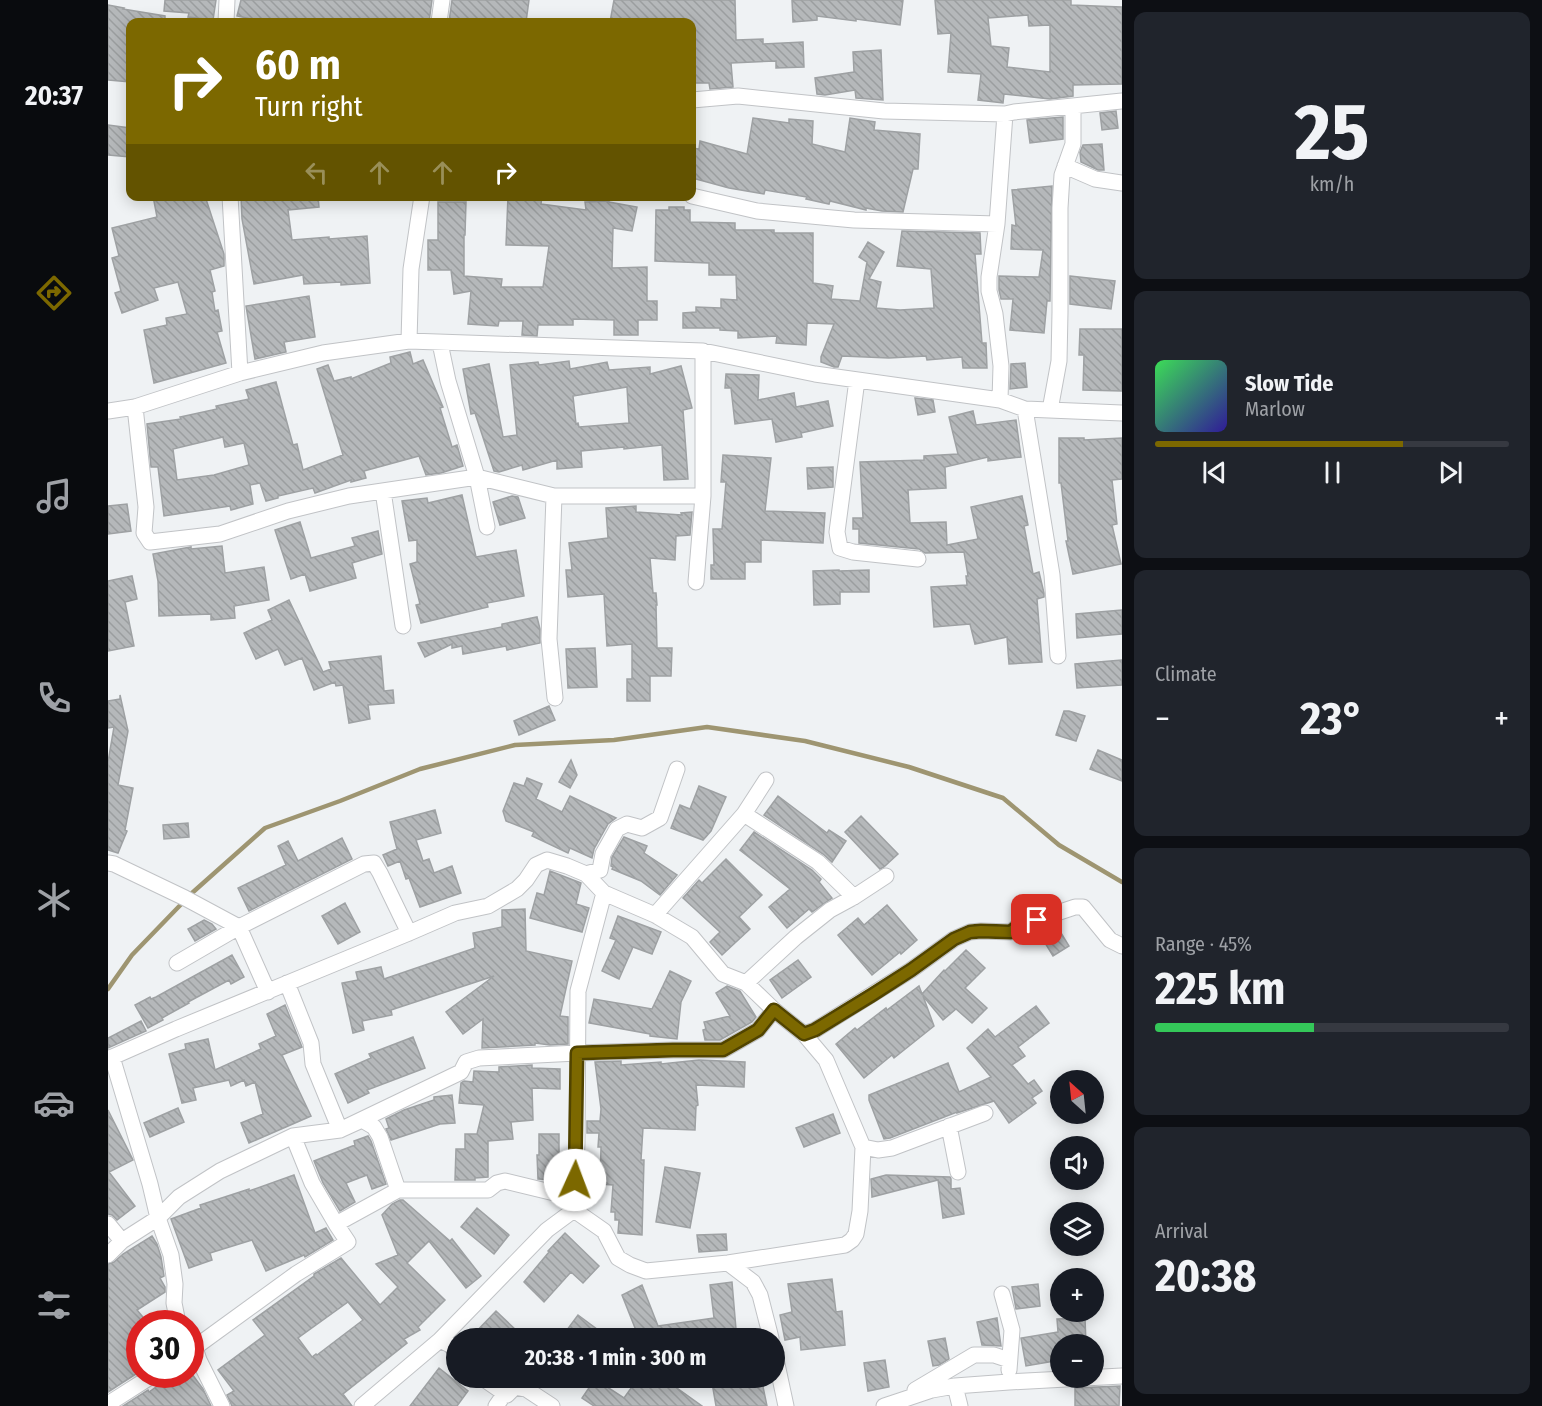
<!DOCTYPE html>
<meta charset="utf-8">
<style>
body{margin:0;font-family:"Fira Sans Condensed",sans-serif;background:#20242c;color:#f1f3f6;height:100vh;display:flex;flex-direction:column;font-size:22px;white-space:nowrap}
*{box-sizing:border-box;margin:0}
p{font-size:20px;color:#9ea1a6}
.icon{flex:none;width:33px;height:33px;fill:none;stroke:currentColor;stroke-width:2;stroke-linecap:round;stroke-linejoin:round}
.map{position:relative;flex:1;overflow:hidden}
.details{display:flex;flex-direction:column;gap:12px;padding:12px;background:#0d0f14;width:420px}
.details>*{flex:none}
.guide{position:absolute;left:18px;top:18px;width:570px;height:183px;border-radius:12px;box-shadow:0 3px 15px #0003;background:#7c6800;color:#fff;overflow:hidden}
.needle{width:39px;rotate:333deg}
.fabs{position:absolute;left:942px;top:1070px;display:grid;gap:12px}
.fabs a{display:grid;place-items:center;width:54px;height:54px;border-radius:50%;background:#171b24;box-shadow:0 3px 15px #0003;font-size:30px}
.speed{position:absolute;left:18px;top:1310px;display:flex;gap:12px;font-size:30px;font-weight:700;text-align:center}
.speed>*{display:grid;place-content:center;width:78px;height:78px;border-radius:50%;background:#171b24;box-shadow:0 3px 15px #0003;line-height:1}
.speed .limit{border:9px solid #d22;background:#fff;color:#111}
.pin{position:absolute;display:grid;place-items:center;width:51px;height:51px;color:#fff;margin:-26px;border-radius:12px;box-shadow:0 3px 9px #0006}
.me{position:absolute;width:66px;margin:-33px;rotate:2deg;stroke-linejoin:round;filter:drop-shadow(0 0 4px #0008)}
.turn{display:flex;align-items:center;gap:21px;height:126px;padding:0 30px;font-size:27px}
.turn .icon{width:78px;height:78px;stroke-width:2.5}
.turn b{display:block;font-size:42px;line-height:51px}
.lanes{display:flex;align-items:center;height:57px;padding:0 30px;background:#0003;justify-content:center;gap:30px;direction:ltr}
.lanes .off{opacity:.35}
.big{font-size:45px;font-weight:700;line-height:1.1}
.details .tile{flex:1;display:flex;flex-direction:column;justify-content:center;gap:9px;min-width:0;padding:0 21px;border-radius:12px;background:#20242c}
.details .dial{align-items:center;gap:0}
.dial b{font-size:78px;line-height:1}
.song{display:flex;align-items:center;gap:18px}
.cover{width:72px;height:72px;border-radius:9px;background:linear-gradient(135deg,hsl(130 70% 55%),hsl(250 70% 35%))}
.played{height:6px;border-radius:3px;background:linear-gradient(90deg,#7c6800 70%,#363941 70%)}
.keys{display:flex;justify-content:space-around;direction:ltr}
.heat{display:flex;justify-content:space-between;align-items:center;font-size:33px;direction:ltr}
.charge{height:9px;border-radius:4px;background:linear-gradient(90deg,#34c759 45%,#363941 0)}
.trip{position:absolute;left:338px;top:1328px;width:339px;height:60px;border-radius:30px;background:#171b24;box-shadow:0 3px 15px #0003;font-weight:700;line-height:60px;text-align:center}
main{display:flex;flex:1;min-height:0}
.tab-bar{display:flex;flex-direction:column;width:108px;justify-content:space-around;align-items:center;background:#090b0e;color:#9ea1a6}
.tab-bar .icon{width:42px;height:42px}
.tab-bar .on{color:#7c6800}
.tab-bar b{font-size:27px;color:#f1f3f6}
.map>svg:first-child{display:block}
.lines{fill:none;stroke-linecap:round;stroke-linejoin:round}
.stream{stroke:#9e9571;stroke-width:4.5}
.building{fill:url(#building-back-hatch);stroke:#9ea1a3;stroke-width:1.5;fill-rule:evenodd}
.street-casing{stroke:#c1c3c6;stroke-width:17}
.street{stroke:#fff;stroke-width:15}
.route-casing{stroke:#514400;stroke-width:15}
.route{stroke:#7c6800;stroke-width:10}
</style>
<main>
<nav class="tab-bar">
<b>20:37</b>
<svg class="icon on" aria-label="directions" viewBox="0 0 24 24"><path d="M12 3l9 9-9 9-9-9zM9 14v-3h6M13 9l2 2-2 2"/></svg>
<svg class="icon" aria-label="music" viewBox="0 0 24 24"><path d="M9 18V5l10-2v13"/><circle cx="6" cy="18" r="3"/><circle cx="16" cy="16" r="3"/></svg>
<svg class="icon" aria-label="phone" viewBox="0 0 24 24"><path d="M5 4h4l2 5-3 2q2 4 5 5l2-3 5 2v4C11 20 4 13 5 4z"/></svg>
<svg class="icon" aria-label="climate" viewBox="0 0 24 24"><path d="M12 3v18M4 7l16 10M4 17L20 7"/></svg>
<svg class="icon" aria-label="car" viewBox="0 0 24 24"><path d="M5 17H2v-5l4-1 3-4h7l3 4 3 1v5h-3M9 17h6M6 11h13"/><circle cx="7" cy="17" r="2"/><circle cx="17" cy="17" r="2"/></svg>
<svg class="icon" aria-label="filters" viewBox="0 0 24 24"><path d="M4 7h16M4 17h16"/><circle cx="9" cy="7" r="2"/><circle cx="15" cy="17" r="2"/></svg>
</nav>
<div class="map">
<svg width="1014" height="1406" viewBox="0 0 1014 1406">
<defs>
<pattern id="building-back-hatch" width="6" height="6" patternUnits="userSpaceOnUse" patternTransform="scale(1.5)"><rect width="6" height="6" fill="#b5b8ba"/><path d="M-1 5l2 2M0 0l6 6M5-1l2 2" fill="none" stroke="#9b9e9f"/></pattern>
</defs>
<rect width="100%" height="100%" fill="#eff2f4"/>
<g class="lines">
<!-- stream -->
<path class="stream" d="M0,989L24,955L84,893L157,828L232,801L312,769L407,745L506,740L599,727L697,741L801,767L895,798L951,845L1014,882"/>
</g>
<!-- building -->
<path class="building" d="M57,0H108L105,20L80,17L81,13L56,11Z
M133,0H324L321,22H157L129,16Z
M344,0H421L418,22H341Z
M506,0H627L628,40L655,39V44L695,42L696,67L668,68V61L623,63L625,87L602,89L601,83H584V22H502Z
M684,0H795L792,25L748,19V21L709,16V20L685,22Z
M827,0H963V5L1014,7V84L965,85V96L942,99L896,94L895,103L870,100L873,74L840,72L843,33L830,34ZM920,15L921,26L942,25V72L899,67L901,48L883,46L880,18Z
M0,5L16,8L15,9L57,16V22H22V82L0,80Z
M773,50L775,100L748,98L747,90L717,95L709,94L707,78L746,72L745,52Z
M1008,111L1010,128L994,130L992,113Z
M955,117V139L922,143L919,120Z
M645,118L681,123V119L705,121L704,144L737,152L742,118L767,122L766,130L812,134L810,169H805L795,212L774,211L758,208V210L722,201L721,204L698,199L699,197L657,190L656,194L621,188L584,178V148L591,149L592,141L639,154Z
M0,125L22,128V157L0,155Z
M994,144L996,170H990L973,162L972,152L975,145Z
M944,186L942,301H939L936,333L902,330L905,299H893L891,290V276L931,277L935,250L903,249L904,225L908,226L904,190Z
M45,196H97L116,254V266L102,270L107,291L104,292L107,311L110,310L114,331L109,332L118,363L46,383L36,330L59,325L58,318L79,314L70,282L46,288L50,300L14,313L7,293L13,291L4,258L11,256L4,228L49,217Z
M133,196H210L211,207L180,210L184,240L221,237V239L259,236L262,283L233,285V282L196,284L195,275L146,284L134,219Z
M400,196H434L433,204L478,210L477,202L501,201V202L529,207L524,231L505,228L504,268L539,267V301H549V320H530V335H506V320L465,319V325H430L429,336L414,335L415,321H391L390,326L360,324L363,291L346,294L343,270H320V240H330V202H358L357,235H356V276L394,279L393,287H435L441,246L398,245Z
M561,207H576V210H582V222L627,223V230H666V233H705V283L725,286L723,299L752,301L759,262L751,257L760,242L776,252L761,279L773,282L768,308L792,310L826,308L823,269L789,266L794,231L872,233L873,254H867L874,343H878L879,368H855L854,357L819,360L818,356L781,358L734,356L730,367H726L713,362V357L726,324L699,323L698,345L668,343L669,336L630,338V331L612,330V328H575V313L588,312V307L613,308V299L629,300L628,275H601V263L547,261L548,210H561Z
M962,276L1007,281L1003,309L962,304Z
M201,296L207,337L176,342L178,352L147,359L138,306Z
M972,329H1014V391L975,390L976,355H971Z
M302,352L305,364L315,360L335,407L332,408L344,447L349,445L355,466L333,473L318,475L311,456L256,471L258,478L243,482V480L207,493L205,488L170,496V498L158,501L152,483L142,485L145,504L123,510L122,506L56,516L50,467H43L39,424L73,419L72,417L109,409L108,406L141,399L138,390L168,382L185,445L189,444L195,470L235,455L209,369L220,365L226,381L243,377V379L283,363L282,357ZM115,437L117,447L136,443L141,465L106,475L69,480L65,449Z
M461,361L462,369L499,362L501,370L542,367V374L573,366L584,408L575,410L580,479L556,480L554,445L516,449V447L473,451L474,467L449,469V460L415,470L414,465L391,472L386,471L367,413L363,414L355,369L381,364L395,437L409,435L402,365L430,362L431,365ZM519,387L521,423L471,427L470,423L468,424L465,396Z
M917,363L919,387L902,389L903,364Z
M618,374L651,375L650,400L686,393L688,407L693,406V408L694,406L720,401L725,426L693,433L694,437L668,442L664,419L627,424L623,388H617Z
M807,398L825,400L827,412L810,415Z
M865,411L868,425L908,420L913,457L880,461V457L837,467L838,488L800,490L802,523L838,522L839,545L870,539L863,507L914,496L920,525L916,526L925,574L931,572L936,593V597L929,599L934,662L901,664L899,637L867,644L862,624L826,627L823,587L859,585L858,576H860L856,552L817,553L811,549L751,543V529H745V518H755L752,462L816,460V456L850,454L841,417Z
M951,438H976V440L1014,438V479L1004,480L1009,524L1004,525L1013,564L965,574L958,541H960L953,483H951Z
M615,455L663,458L657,511L717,513L715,543L653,540V562H637V579H603V565H606L605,529H614L618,482H613Z
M725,467V487L700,489L699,468Z
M354,495L368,557L408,550L416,596L379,603L380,607L313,623L308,605L312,604L302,564L309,562V540L301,541L294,501L319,498L320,503Z
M404,496L410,497L417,518L392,525L385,502Z
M19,504L23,531L0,534V506Z
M528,506V512L574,515L573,513L584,512L582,535L568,536L567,560L542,558L545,593H548L549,605H548L549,648H564L563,676H542V701H519V679H524V644L499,646L496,594L460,597L458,570H464L461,543L500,538L498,508Z
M192,522L203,558L247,546L244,538L270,531L274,554L244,563L248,578L202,591L197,574L183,579L167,530Z
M114,546L117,573L156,567L161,600L126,606L127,618L103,620V614L51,616L50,581L45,554L77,548L83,547V549Z
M731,570V571L761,570V592H732V604L706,605L705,571Z
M24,576L29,599L17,602L26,646L0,651V581Z
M181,600L215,672L223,669L221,662L273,656L276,691L285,690L286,703L260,705L262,719L241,723L235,685L228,686L227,682L206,690L194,658L177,665L170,649L148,659L136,633L164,620L160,610Z
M1014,610V634L969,638L968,614Z
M429,617L432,629V643L399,650L398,646L355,654L354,646L344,648V644L317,657L310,643L394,627V624Z
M487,648L489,687L460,688L458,649Z
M1014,660V685L969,688L967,664Z
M12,695L20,731L10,785L25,788L17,830L19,831L10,853L0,850V762L6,727L0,728V701L12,699Z
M441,706L447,720L411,735L406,721Z
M956,711H961L977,716L968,741L948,735Z
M990,750L1014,760V781L982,769Z
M463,760L469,775L462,788L451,782Z
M419,778L434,784L428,799L454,812L462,796L508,818L500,824L486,849L484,858L462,848L460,853L424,836L426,832L398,821L395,811L406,783L416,786Z
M591,786L618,797L603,831L595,840L563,828L572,805L582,809Z
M670,796L719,833L721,830L738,841L724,862L715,854L656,815Z
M327,810L333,833L308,840L315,861L321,859L326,873L344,866L353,893L312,907L301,878L298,879L292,861L280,866L275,855L289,849L282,822Z
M753,816L790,854L776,867L772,869L737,832Z
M80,823L81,837L56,839L55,825Z
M646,832L704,870L713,879L711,882L724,898L704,912L701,909L679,928L661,907L682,889L632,850Z
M516,837L539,846L536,853L569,875L552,895L533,881L504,869L505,867L503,866L504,857Z
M234,838L244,859L141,911L130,888L178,865L170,846L180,841L190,861Z
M618,859L654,895L631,917L642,929L614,955L602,942L612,932L575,898L591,880L594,883Z
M442,871L473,883L468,904L481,908L474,932L422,918L429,893L436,895Z
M237,903L252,932L230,944L214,916Z
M779,905L809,940L793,954L792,952L764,975L730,935L750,918L756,925Z
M417,909L418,951L464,961L452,1016L460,1017V1044L442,1045L427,1043V1045L374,1048L375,1019L355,1034L338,1012L386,976L283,1010L284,1015L254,1021L256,1030L245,1033L234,983L250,980L248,972L273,967L276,979L367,948L365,933L394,927V910Z
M510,916L553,932L544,954L525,947L511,979L494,971L508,940L502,938Z
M96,920L104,924L108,929L87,941L80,929Z
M950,928L961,946L945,956L934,938Z
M858,950L877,968L857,988L879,1008L864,1023L848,1009L835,1020L815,996L826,1026L786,1058L784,1055L756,1078L728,1044L747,1028L749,1030L778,1008L779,1010L811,986L814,994L836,970L837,971Z
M124,955L136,977L123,984L121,980L80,1002L81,1003L54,1018L55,1020L40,1028L27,1005L42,997L43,999L48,997Z
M690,960L703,977L674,998L662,980Z
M562,971L583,981L573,1002L569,1039L542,1036V1034L481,1023L486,999L544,1009Z
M619,986L632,991L648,1017L644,1022L612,1040H597L595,1030L598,1029L596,1022L622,1016L608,993Z
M177,1005L194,1047L174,1055L203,1116L141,1143L133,1123L155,1114L147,1082L138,1086L136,1080L123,1086L121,1080L85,1088L88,1100L74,1103L61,1054L78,1049L77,1044L100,1039L107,1070L153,1049L151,1044L168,1036L159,1014Z
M928,1006L941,1023L910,1047L917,1056L904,1065L920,1084L926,1080L934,1091L924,1098L928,1103L901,1123L886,1101L849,1113V1112L782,1138L776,1139L761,1100V1095L840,1063L851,1092L883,1077L859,1048L880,1029L887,1037Z
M33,1021L38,1031L0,1048V1038Z
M305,1037L317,1068L259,1090L261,1093L240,1103L227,1074L263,1058L261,1054Z
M591,1060L637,1062L636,1087L588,1085L590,1105L588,1106L587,1130L535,1128L533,1160H536L534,1235L510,1233L511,1220H507V1212H503L505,1185L492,1184L493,1147H490L491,1133H479V1121H492L493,1109L487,1062L513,1061V1065L553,1062V1064Z
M424,1065V1068L452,1069V1089L424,1088L425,1120L403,1122L405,1139L380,1141V1177L367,1178V1180H347L348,1149H357V1134H369L376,1105L351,1103L353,1083L356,1081L365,1082L366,1071L391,1072V1067Z
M344,1095L347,1123L332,1124L283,1140L278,1129L281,1128L278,1119L296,1110L326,1100V1097Z
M70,1108L76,1122L42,1137L36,1123Z
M0,1110L25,1160L1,1172L27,1206L9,1220L4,1215L0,1214Z
M725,1114L732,1133L696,1147L688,1128Z
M431,1134H451V1180L430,1179L429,1155H431Z
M260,1136L263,1141L278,1184L264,1189L259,1175L238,1183L247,1202L232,1211L215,1183L206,1161L247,1145L246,1141Z
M557,1167L592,1173L582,1228L548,1222Z
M186,1175L207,1233L218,1228L225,1240L197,1257L196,1255L158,1271L144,1240L102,1253L104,1260L81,1268L63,1219L93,1208L92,1205L141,1189V1191Z
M778,1175L842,1177L843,1179V1189L852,1188L856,1214L835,1218L830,1180L764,1197L763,1179Z
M292,1200H295L342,1241L344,1239L373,1276L358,1288L321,1241L299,1263L337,1300L310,1327L312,1330L296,1339L299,1343L235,1394L244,1406H124L119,1395L126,1391L110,1370L157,1335L145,1320L206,1276V1274L233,1258L272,1305L290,1287L268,1264L290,1255L274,1215L284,1204ZM240,1302L255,1320L209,1355L208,1354L204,1357L190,1338Z
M369,1208L401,1235L386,1254L353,1227Z
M457,1233L491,1266L475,1283L463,1272L436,1302L416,1282L441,1252L440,1251Z
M618,1234L619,1250L591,1252L589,1235Z
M44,1236L49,1244L53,1257L56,1276L52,1278L57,1287V1292L29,1310L39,1322L32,1323V1328L22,1335L31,1350V1372L0,1392V1264L6,1262L15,1254Z
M724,1279L728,1312L734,1311L737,1345L693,1350L692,1337L677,1340L672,1315L684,1312L680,1284Z
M624,1282L628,1329L602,1332L603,1337L595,1338H531L514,1295L534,1285L550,1326L606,1318L602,1285Z
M930,1284L932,1306L908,1309L904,1287Z
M388,1311L410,1332L415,1338H362Z
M470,1315L501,1338H453Z
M889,1318L893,1346L874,1345L869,1322Z
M977,1318L978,1344H952V1360L918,1366L913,1338L950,1332L949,1319Z
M837,1338L841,1359L831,1365L825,1366L820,1341Z
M777,1360L781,1387L760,1391L756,1363Z
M331,1368L360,1391L349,1406H302Z
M66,1374H84L95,1389L103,1406H15L40,1390L41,1392Z
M531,1377H566L562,1383L594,1406H486L474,1398L487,1379L516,1398Z
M603,1377H653L659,1406H608Z
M1012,1386L1011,1406H967V1388Z"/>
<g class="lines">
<defs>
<path id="street" d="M118,22L119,0
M331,22L334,0
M584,100L630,96L776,111L897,114L906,112L1014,101
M957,166L987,179L1014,183
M122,196L132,373
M584,196L649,211L746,220L889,224
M301,341L303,269L314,196
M332,343L340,381L369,477L379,527
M749,380L729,532L732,548L745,552L810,559
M892,400L893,366L887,314L881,291V277L889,224L897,114
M27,407L38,507L36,533L42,542L112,534L180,511L241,496L369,477L446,496H595
M917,409L944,575L950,656
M942,410L951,361L952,312V208L954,175L965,144V106
M0,411L27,407L132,373L215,353L301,341L595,351L707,374L892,400L917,409L1014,413
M275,491L295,626
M446,496L441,639L447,698
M588,582L595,496V351
M636,814L710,862L746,897
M0,863L6,864L77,898L131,927L160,992
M478,874L492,870L495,854L509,829L519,824L534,828L552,818L569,769
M547,915L636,814L658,780
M69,963L131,927L256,864L266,863L272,873L301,933
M179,983L203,1043L205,1064L232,1130L254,1120L266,1127L272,1137L290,1190
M638,983L688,937L722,910L746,897L778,876
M696,1034L707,1030L803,970L846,939L862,932L873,931L903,932L910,926L967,907H975L1002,940L1014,946
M4,1057L42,1184L50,1218L63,1255L67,1284L66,1303L70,1323
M0,1059L68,1029L301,933L347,913L380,906L409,889L418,880L428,865L439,860L459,866L478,874L496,893L547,915L584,937L615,974L638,983L666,1010
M841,1126L850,1172
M755,1147L770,1150L784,1148L877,1113
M466,1210L469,1143L470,991L496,893
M0,1224L14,1241
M228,1224L290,1190H380L389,1183L397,1181L467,1198
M0,1255L14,1241L50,1218L71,1197L112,1171L185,1136L232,1130L353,1072L358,1062L371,1058L469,1053L565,1050H615L650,1030L666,1010L696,1034L718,1060L755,1147L752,1211L748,1234L744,1240L737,1245L620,1263L538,1271L522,1265L510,1258L496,1231L466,1210
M620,1263L645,1282L652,1295L663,1338
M894,1294L904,1330L901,1370
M332,1340L342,1345L348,1351
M82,1341L87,1348L91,1360L114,1406
M666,1350L678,1406
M82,1351L188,1274L240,1242L228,1224L204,1183L185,1136
M373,1377L399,1395
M847,1386L852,1406
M807,1390L866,1355H886L901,1360
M0,1404L47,1374
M254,1406L332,1340L439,1230L466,1210
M388,1406L395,1396L399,1395L407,1387L418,1389L444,1406
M776,1406L824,1390L847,1386L901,1382L1014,1376"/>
</defs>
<!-- street casing -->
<use href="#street" class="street-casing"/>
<!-- street -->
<use href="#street" class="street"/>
</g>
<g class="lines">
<defs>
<path id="route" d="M467,1180L469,1053L565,1050H615L650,1030L666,1010L696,1034L707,1030L764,995L803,970L846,939L862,932L873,931L903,932L910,926L929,920"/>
</defs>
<!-- route casing -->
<use href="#route" class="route-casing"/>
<!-- route -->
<use href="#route" class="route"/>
</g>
</svg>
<div class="fabs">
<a><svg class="needle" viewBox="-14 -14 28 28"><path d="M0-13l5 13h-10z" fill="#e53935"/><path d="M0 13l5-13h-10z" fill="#9ea1a6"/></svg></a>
<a><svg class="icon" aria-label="sound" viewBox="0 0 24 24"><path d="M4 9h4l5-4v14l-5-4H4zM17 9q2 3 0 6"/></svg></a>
<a><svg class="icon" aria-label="layers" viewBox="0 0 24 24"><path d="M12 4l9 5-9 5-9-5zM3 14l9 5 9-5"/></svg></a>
<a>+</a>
<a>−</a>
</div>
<div class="speed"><div class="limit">30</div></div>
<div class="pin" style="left:929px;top:920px;background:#d93025"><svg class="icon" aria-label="arrive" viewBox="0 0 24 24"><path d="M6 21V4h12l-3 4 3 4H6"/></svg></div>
<svg class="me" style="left:467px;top:1180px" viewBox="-20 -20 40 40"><circle r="19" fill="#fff"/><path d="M0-13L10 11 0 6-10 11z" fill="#7c6800"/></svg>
<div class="trip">20:38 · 1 min · 300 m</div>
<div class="guide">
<div class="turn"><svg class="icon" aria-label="right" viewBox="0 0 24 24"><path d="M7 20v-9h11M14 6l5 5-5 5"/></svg><div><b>60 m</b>Turn right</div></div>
<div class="lanes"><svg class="icon off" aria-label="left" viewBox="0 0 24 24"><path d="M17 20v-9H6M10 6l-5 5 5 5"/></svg><svg class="icon off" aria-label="ahead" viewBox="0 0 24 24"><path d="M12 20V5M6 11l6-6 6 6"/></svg><svg class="icon off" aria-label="ahead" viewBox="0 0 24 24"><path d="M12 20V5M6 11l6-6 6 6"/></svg><svg class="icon" aria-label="right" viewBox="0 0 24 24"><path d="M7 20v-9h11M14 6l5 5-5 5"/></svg></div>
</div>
</div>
<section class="details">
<div class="tile dial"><b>25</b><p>km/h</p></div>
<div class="tile">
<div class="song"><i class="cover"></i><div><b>Slow Tide</b><p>Marlow</p></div></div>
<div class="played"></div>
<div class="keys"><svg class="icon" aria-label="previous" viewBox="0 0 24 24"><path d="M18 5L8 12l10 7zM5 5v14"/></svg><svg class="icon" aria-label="pause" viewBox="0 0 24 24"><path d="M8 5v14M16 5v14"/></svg><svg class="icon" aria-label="next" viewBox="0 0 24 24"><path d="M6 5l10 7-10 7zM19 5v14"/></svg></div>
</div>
<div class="tile"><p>Climate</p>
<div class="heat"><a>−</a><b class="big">23°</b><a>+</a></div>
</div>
<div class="tile"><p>Range · 45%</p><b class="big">225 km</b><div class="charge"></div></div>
<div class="tile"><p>Arrival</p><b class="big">20:38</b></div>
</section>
</main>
